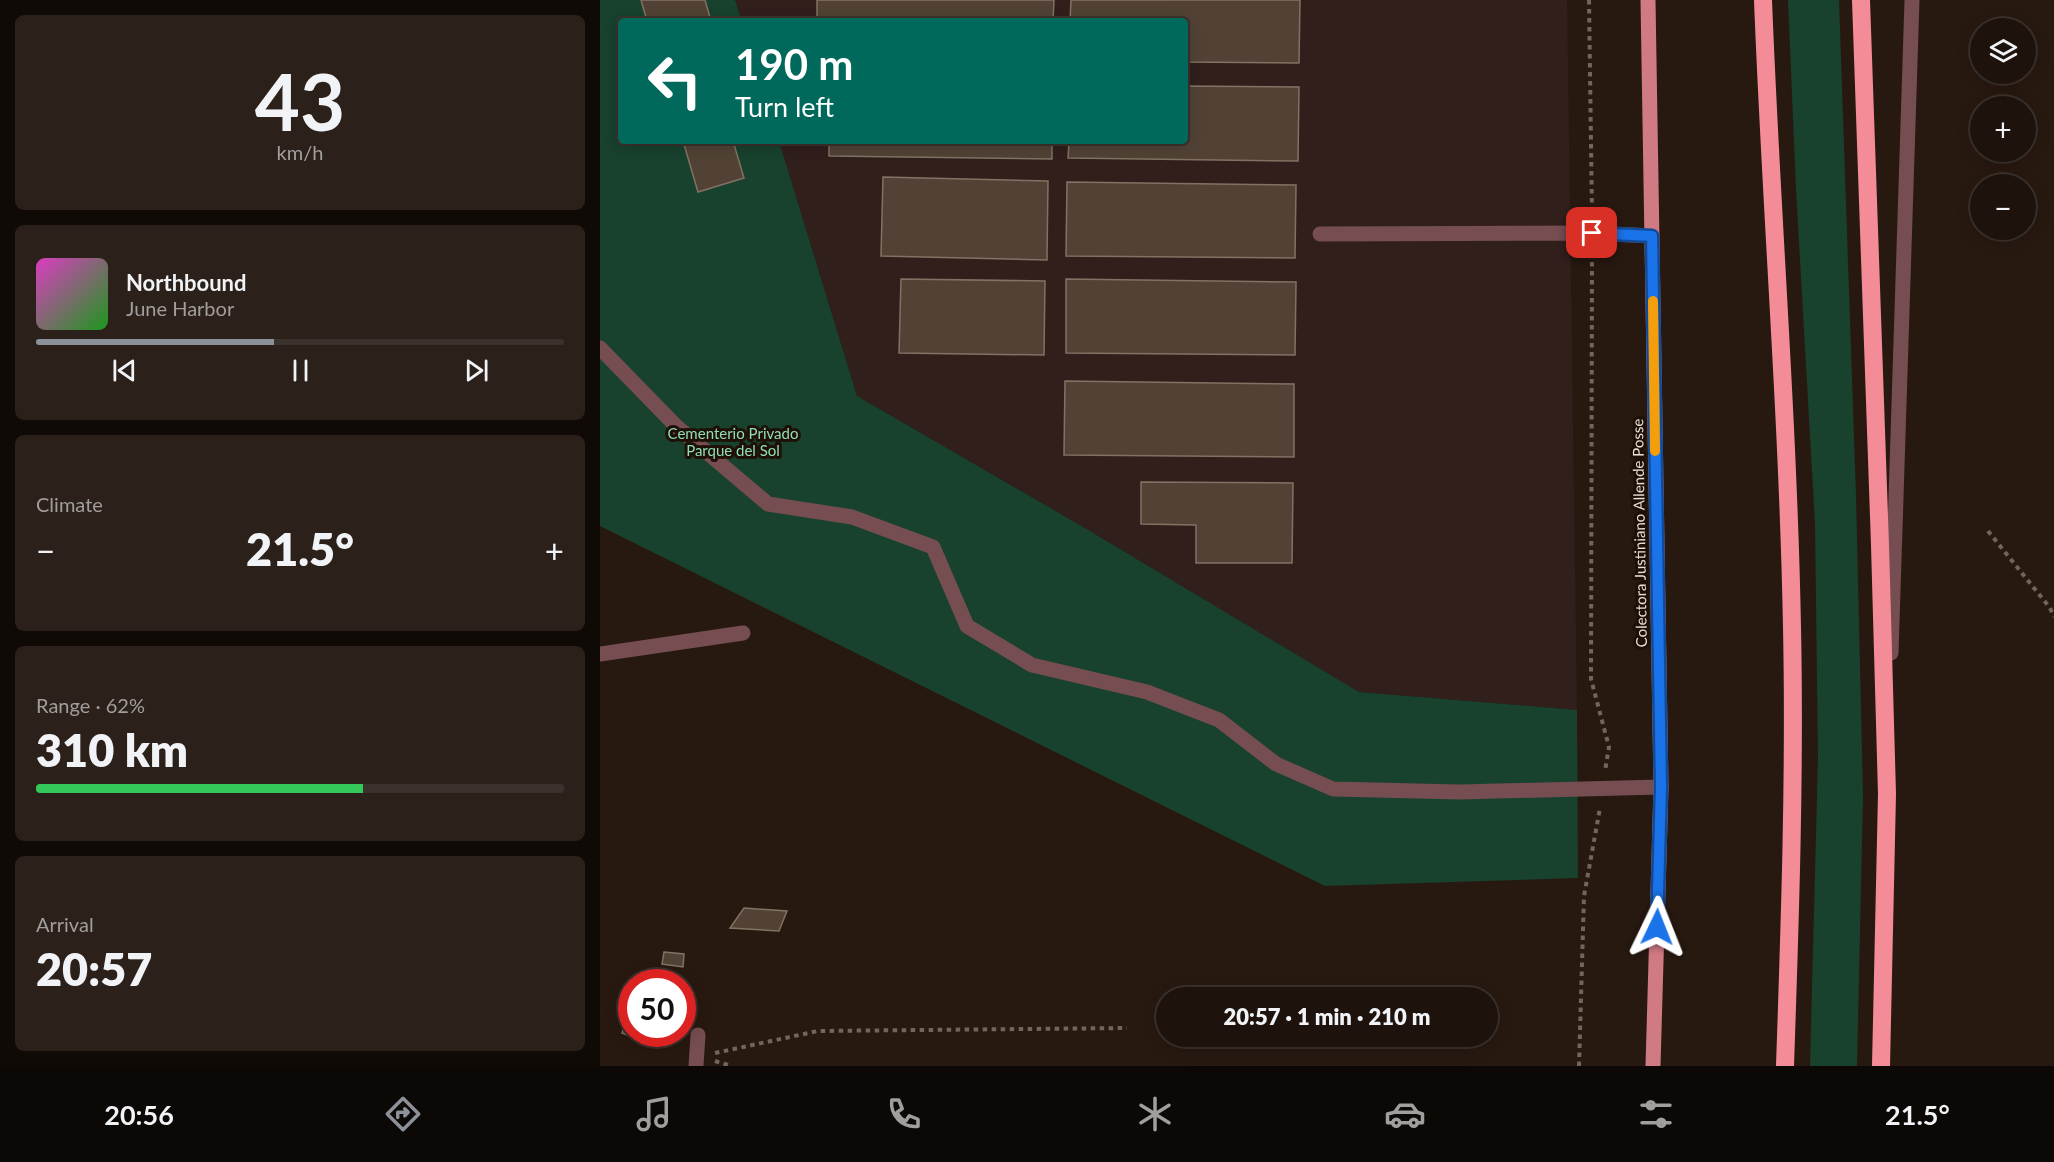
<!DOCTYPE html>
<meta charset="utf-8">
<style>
body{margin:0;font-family:Lato,sans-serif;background:#2b201a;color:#f1f3f6;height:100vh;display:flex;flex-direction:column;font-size:22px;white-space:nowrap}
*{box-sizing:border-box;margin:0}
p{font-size:20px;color:#a19e9d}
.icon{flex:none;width:33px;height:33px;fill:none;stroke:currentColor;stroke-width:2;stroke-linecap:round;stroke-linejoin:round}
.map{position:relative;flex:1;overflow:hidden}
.panel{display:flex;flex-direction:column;gap:15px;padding:15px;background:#100a07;width:600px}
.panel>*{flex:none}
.guide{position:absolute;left:18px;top:18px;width:570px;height:126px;border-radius:6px;box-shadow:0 3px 15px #0003,0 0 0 2px #3c322d;background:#00695c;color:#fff;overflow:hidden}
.buttons{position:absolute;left:1370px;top:18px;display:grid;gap:12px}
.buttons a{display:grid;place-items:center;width:66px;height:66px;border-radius:50%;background:#1e130c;box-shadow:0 3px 15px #0003,0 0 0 2px #3c322d;font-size:30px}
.speed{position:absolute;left:18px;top:969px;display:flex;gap:12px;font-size:30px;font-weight:700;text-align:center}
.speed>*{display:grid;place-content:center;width:78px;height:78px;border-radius:50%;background:#1e130c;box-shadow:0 3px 15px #0003,0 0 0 2px #3c322d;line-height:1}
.speed .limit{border:9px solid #d22;background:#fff;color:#111}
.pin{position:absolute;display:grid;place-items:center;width:51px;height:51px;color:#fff;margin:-26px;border-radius:12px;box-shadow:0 3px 9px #0006}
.me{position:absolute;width:66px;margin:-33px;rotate:2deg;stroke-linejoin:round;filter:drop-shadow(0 0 4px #0008)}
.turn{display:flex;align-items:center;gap:21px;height:126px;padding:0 18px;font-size:27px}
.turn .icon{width:78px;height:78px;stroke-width:2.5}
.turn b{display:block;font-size:42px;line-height:51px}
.big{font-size:45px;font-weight:800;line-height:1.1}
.panel .card{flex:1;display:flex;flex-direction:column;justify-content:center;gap:9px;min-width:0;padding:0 21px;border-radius:9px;background:#2b201a}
.panel .dial{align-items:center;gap:0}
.dial b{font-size:78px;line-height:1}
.song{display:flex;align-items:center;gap:18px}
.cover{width:72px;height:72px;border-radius:9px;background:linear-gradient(135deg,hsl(310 70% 55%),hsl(120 70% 35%))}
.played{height:6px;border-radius:3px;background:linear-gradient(90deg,#8c9099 45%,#3c322d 45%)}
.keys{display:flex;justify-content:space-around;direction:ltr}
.heat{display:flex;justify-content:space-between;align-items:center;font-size:33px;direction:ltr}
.charge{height:9px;border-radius:4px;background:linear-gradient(90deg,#34c759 62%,#3c322d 0)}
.trip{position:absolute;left:556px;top:987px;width:342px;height:60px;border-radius:30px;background:#1e130c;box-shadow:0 3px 15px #0003,0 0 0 2px #3c322d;font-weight:800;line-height:60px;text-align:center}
.tabs{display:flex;height:96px;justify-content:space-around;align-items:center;background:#0c0805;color:#a19e9d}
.tabs .icon{width:42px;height:42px}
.tabs .selected{color:#8c9099}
.tabs b{font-size:27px;color:#f1f3f6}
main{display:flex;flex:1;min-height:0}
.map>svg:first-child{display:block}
.industrial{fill:#311f1c}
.green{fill:#18412e}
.building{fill:#514235;stroke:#837264;stroke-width:1.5}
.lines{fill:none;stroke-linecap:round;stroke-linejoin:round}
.path{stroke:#73655d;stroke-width:4;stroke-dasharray:4.5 4.5;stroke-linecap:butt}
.minor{stroke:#764d51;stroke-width:15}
.major{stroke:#d07a84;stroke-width:15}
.highway{stroke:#f48c98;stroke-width:18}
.route-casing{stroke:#114b97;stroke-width:15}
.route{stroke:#1a73e8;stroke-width:10}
.slow{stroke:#f59e0b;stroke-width:10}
.labels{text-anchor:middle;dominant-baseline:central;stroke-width:6;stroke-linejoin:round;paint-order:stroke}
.park-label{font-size:15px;fill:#8fdeb5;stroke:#1e1007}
.street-label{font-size:15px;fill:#e9ded8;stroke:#1e1007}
</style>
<main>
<section class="panel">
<div class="card dial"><b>43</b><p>km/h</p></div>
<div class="card">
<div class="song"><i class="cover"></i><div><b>Northbound</b><p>June Harbor</p></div></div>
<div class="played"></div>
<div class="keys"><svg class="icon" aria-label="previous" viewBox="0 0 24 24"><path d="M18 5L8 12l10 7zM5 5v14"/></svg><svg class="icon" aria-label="pause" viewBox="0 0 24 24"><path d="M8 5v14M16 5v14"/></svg><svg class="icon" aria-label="next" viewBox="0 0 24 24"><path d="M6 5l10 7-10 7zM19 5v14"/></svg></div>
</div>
<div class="card"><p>Climate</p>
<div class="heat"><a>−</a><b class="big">21.5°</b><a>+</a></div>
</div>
<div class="card"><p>Range · 62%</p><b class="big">310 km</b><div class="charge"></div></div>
<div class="card"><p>Arrival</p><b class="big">20:57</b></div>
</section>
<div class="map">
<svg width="1454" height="1066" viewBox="0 0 1454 1066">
<rect width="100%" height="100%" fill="#281910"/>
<!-- industrial -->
<path class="industrial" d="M135,0H967L977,710L759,692L485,528L257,396L179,141H585V21H142Z"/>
<!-- green -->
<path class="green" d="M0,0H135L142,21H21V141H179L257,396L485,528L759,692L977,710L978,878L725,886L0,526Z
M1188,0H1239L1256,495L1263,796L1257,1066H1210L1218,756L1215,524L1196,189Z"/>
<!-- building -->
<path class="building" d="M41,0H105L111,21H47Z
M217,0H454L453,21H217Z
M471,0H700L699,63L585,62V21H470Z
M585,86L699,87L698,161L468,158L469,141H585Z
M83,141H133L144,178L98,192Z
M229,141H452V159L229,156Z
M283,177L448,181L447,260L281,256Z
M467,182L696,185L695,258L466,256Z
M301,279L445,281L444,355L299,353Z
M466,279L696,282L695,355L466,353Z
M465,381L694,384V457L464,455Z
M541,482L693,483L692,563H596V525L541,524Z
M144,908L187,911L179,931L130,928Z
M64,952L84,954L83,967L62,964Z
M45,976L65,979V982H44Z
M29,1014L32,1015V1034H35L34,1037L22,1033Z"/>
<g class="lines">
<!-- path -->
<path class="path" d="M989,0L992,215
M992,253L991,679L1009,747L1005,771
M1388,531L1450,608L1454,617
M115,1053L218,1031L527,1028
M115,1061L131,1066
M979,1066L984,896L1000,808"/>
<!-- minor -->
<path class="minor" d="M720,234L992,233L1052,236
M0,348L76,426L168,504L252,517L333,547L367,626L432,665L547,692L619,720L676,764L733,789L860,792L1061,787
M1291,653L1312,0
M0,654L143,633
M96,1066L98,1035"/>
<!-- major -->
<path class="major" d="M1048,0L1061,787L1053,1066"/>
<!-- highway -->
<path class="highway" d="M1163,0C1171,209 1188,417 1192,627C1195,773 1190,920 1185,1066
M1261,0L1280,545L1287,794L1281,1066"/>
</g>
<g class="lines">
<defs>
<path id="route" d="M992,233L1052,236L1061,787L1057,927"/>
</defs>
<!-- route casing -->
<use href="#route" class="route-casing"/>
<!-- route -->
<use href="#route" class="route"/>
<!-- slow -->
<path class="slow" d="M1053,301L1055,451"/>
</g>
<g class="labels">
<!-- park labels -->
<g class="park-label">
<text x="133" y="433">Cementerio Privado<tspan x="133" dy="17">Parque del Sol</tspan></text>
</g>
<!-- street labels -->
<g class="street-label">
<text transform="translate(1039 533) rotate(-91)">Colectora Justiniano Allende Posse</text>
</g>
</g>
</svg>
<div class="buttons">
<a><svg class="icon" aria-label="layers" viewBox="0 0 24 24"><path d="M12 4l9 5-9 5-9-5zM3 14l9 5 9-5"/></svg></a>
<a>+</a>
<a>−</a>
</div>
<div class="speed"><div class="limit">50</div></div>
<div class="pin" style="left:992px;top:233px;background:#d93025"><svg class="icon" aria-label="arrive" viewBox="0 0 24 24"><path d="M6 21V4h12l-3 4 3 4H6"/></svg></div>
<svg class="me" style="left:1057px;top:927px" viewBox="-20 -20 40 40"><path d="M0-17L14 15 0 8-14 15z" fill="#1a73e8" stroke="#fff" stroke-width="4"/></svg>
<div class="trip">20:57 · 1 min · 210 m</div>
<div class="guide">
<div class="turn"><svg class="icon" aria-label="left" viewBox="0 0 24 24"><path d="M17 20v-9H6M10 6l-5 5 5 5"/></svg><div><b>190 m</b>Turn left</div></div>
</div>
</div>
</main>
<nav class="tabs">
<b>20:56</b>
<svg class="icon selected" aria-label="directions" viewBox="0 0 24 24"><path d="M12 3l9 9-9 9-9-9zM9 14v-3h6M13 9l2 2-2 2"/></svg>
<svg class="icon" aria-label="music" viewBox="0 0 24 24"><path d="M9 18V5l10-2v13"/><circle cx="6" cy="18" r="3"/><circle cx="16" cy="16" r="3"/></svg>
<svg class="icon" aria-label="phone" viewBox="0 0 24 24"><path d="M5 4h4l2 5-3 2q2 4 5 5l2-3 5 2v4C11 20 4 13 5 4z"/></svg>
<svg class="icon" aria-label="climate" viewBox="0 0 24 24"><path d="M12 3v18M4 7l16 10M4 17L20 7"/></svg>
<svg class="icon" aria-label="car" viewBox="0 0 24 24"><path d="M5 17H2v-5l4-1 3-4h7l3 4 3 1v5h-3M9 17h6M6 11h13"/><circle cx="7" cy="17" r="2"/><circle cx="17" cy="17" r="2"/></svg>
<svg class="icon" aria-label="filters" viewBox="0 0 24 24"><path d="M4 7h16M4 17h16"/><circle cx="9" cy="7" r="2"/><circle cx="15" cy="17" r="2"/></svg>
<b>21.5°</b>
</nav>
